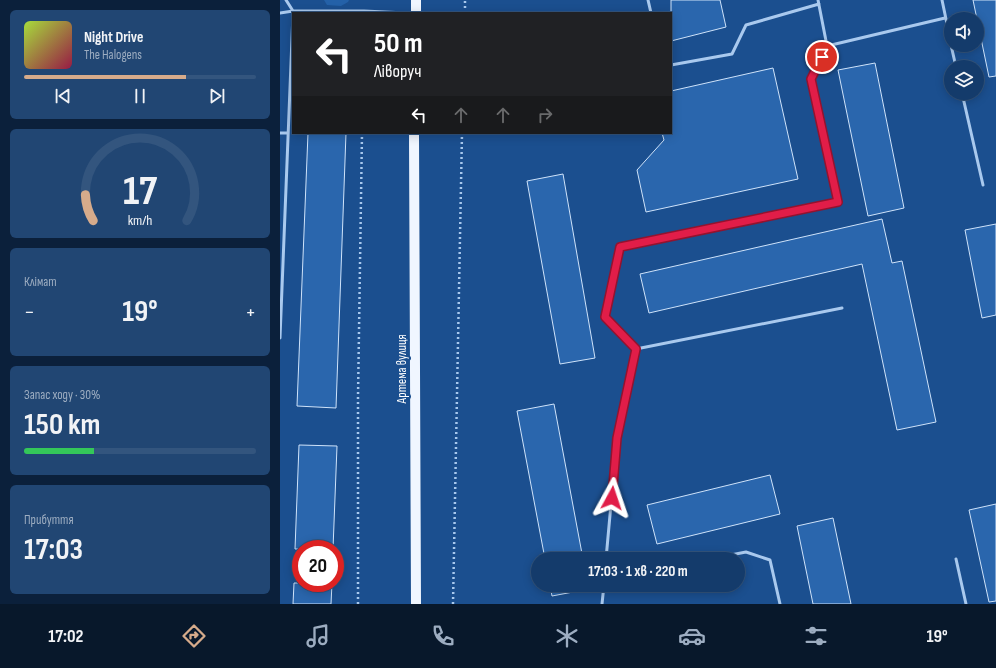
<!DOCTYPE html>
<html lang="uk">
<meta charset="utf-8">
<style>
body{margin:0;font-family:"Sofia Sans Condensed",sans-serif;background:#214673;color:#f1f3f6;height:100vh;display:flex;flex-direction:column;font-size:15px;white-space:nowrap}
*{box-sizing:border-box;margin:0}
p{font-size:13px;color:#9dadc1}
.icon{flex:none;width:22px;height:22px;fill:none;stroke:currentColor;stroke-width:2;stroke-linecap:round;stroke-linejoin:round}
.map{position:relative;flex:1;overflow:hidden}
.panel{display:flex;flex-direction:column;gap:10px;padding:10px;background:#0b203b;width:280px}
.panel>*{flex:none}
.guide{position:absolute;left:12px;top:12px;width:380px;height:122px;border-radius:0px;box-shadow:0 2px 10px #0003,0 0 0 1px #33557e;background:#202124;color:#fff;overflow:hidden}
.fabs{position:absolute;left:664px;top:12px;display:grid;gap:8px}
.fabs a{display:grid;place-items:center;width:40px;height:40px;border-radius:50%;background:#143b6b;box-shadow:0 2px 10px #0003,0 0 0 1px #33557e;font-size:20px}
.speed{position:absolute;left:12px;top:540px;display:flex;gap:8px;font-size:20px;font-weight:700;text-align:center}
.speed>*{display:grid;place-content:center;width:52px;height:52px;border-radius:50%;background:#143b6b;box-shadow:0 2px 10px #0003,0 0 0 1px #33557e;line-height:1}
.speed .limit{border:6px solid #d22;background:#fff;color:#111}
.pin{position:absolute;display:grid;place-items:center;width:34px;height:34px;color:#fff;margin:-17px;border:2px solid #fff;border-radius:50%;box-shadow:0 1px 4px #0007}
.me{position:absolute;width:44px;margin:-22px;rotate:5deg;stroke-linejoin:round;filter:drop-shadow(0 0 3px #0008)}
.turn{display:flex;align-items:center;gap:14px;height:84px;padding:0 16px;font-size:18px}
.turn .icon{width:52px;height:52px;stroke-width:2.5}
.turn b{display:block;font-size:28px;line-height:34px}
.lanes{display:flex;align-items:center;height:38px;padding:0 16px;background:#0003;justify-content:center;gap:20px;direction:ltr}
.lanes .off{opacity:.35}
.big{font-size:30px;font-weight:700;line-height:1.1}
.panel .widget{flex:1;display:flex;flex-direction:column;justify-content:center;gap:6px;min-width:0;padding:0 14px;border-radius:6px;background:#214673}
.panel .dial{align-items:center;gap:0}
.dial svg{height:104px;overflow:visible;fill:none;stroke:#33557e;stroke-width:7;stroke-linecap:round;text-anchor:middle}
.dial text{fill:#f1f3f6;stroke:none}
.song{display:flex;align-items:center;gap:12px}
.cover{width:48px;height:48px;border-radius:6px;background:linear-gradient(135deg,hsl(80 70% 55%),hsl(340 70% 35%))}
.played{height:4px;border-radius:2px;background:linear-gradient(90deg,#d6ab8b 70%,#33557e 70%)}
.keys{display:flex;justify-content:space-around;direction:ltr}
.heat{display:flex;justify-content:space-between;align-items:center;font-size:22px;direction:ltr}
.charge{height:6px;border-radius:3px;background:linear-gradient(90deg,#34c759 30%,#33557e 0)}
.trip{position:absolute;left:251px;top:552px;width:214px;height:40px;border-radius:20px;background:#143b6b;box-shadow:0 2px 10px #0003,0 0 0 1px #33557e;font-weight:700;line-height:40px;text-align:center}
.menu{display:flex;height:64px;justify-content:space-around;align-items:center;background:#08182b;color:#9dadc1}
.menu .icon{width:28px;height:28px}
.menu .on{color:#d6ab8b}
.menu b{font-size:18px;color:#f1f3f6}
main{display:flex;flex:1;min-height:0}
.map>svg:first-child{display:block}
.green{fill:#2461a8}
.building{fill:#2a66ad;stroke:#cfe3fa}
.lines{fill:none;stroke-linecap:round;stroke-linejoin:round}
.path{stroke:#a9c9ee;stroke-width:2.5;stroke-dasharray:2 3;stroke-linecap:butt}
.lane{stroke:#a9c9ee;stroke-width:3}
.primary{stroke:#f0f6ff;stroke-width:10}
.route-casing{stroke:#92132f;stroke-width:10}
.route{stroke:#e11d48;stroke-width:7}
.labels{text-anchor:middle;dominant-baseline:central;stroke-width:4;stroke-linejoin:round;paint-order:stroke}
.street-label{font-size:13px;fill:#fff;stroke:#1b4f8f}
</style>
<main>
<section class="panel">
<div class="widget">
<div class="song"><i class="cover"></i><div><b>Night Drive</b><p>The Halogens</p></div></div>
<div class="played"></div>
<div class="keys"><svg class="icon" aria-label="previous" viewBox="0 0 24 24"><path d="M18 5L8 12l10 7zM5 5v14"/></svg><svg class="icon" aria-label="pause" viewBox="0 0 24 24"><path d="M8 5v14M16 5v14"/></svg><svg class="icon" aria-label="next" viewBox="0 0 24 24"><path d="M6 5l10 7-10 7zM19 5v14"/></svg></div>
</div>
<div class="widget dial"><svg viewBox="0 0 100 80">
<path d="M14 69A42 42 0 1 1 86 69"/>
<path d="M14 69A42 42 0 0 1 8 49" stroke="#d6ab8b"/>
<text x="50" y="56" font-size="32" font-weight="700">17</text>
<text x="50" y="72" font-size="11">km/h</text>
</svg></div>
<div class="widget"><p>Клімат</p>
<div class="heat"><a>−</a><b class="big">19°</b><a>+</a></div>
</div>
<div class="widget"><p>Запас ходу · 30%</p><b class="big">150 km</b><div class="charge"></div></div>
<div class="widget"><p>Прибуття</p><b class="big">17:03</b></div>
</section>
<div class="map">
<svg width="716" height="604" viewBox="0 0 716 604">
<rect width="100%" height="100%" fill="#1b4f8f"/>
<!-- green -->
<path class="green" d="M44,0H69L68,2L61,6L47,5Z"/>
<!-- building -->
<path class="building" d="M391,0H440L446,27L391,41Z
M693,0H716V76L709,77Z
M595,63L624,208L588,216L558,70Z
M493,68L518,179L366,212L357,170L384,140L382,133H391V91Z
M28,133H66L56,408L17,406Z
M283,174L315,358L280,364L247,181Z
M602,219L612,263L622,261L656,422L617,430L582,264L369,313L360,274Z
M716,224V315L702,318L685,230Z
M274,404L303,559H265L237,411Z
M19,445L57,446L53,549H15Z
M490,475L500,514L377,544L367,505Z
M716,504V601L709,602L689,510Z
M553,518L571,604H533L517,526Z
M14,583H52L51,604H13Z
M270,585H308L309,589L272,596Z"/>
<g class="lines">
<!-- path -->
<path class="path" d="M185,13V0
M78,604V397L82,133
M173,604L182,133"/>
<!-- lane -->
<path class="lane" d="M6,0L13,11
M368,0L371,13
M538,0L547,46L531,79L558,202L340,247L325,317L356,349L562,308
M662,0L671,43
M0,13L13,11H84L126,13
M671,45L676,67
M547,46L665,18
M391,65L452,54L466,25L539,4
M682,93L703,185
M0,133H8
M0,338L13,13
M326,559L337,438L356,349
M430,559L466,552L490,560L500,604
M676,559L686,604
M322,604L324,585"/>
<!-- primary -->
<path class="primary" d="M136,13V0
M134,133L136,604"/>
</g>
<g class="lines">
<defs>
<path id="route" d="M332,498L337,438L356,349L325,317L340,247L558,202L531,79L542,57"/>
</defs>
<!-- route casing -->
<use href="#route" class="route-casing"/>
<!-- route -->
<use href="#route" class="route"/>
</g>
<g class="labels">
<!-- street labels -->
<g class="street-label">
<text transform="translate(122 369) rotate(-90)">Артема вулиця</text>
</g>
</g>
</svg>
<div class="fabs">
<a><svg class="icon" aria-label="sound" viewBox="0 0 24 24"><path d="M4 9h4l5-4v14l-5-4H4zM17 9q2 3 0 6"/></svg></a>
<a><svg class="icon" aria-label="layers" viewBox="0 0 24 24"><path d="M12 4l9 5-9 5-9-5zM3 14l9 5 9-5"/></svg></a>
</div>
<div class="speed"><div class="limit">20</div></div>
<div class="pin" style="left:542px;top:57px;background:#d93025"><svg class="icon" aria-label="arrive" viewBox="0 0 24 24"><path d="M6 21V4h12l-3 4 3 4H6"/></svg></div>
<svg class="me" style="left:332px;top:498px" viewBox="-20 -20 40 40"><path d="M0-17L14 15 0 8-14 15z" fill="#e11d48" stroke="#fff" stroke-width="4"/></svg>
<div class="trip">17:03 · 1 хв · 220 m</div>
<div class="guide">
<div class="turn"><svg class="icon" aria-label="left" viewBox="0 0 24 24"><path d="M17 20v-9H6M10 6l-5 5 5 5"/></svg><div><b>50 m</b>Ліворуч</div></div>
<div class="lanes"><svg class="icon" aria-label="left" viewBox="0 0 24 24"><path d="M17 20v-9H6M10 6l-5 5 5 5"/></svg><svg class="icon off" aria-label="ahead" viewBox="0 0 24 24"><path d="M12 20V5M6 11l6-6 6 6"/></svg><svg class="icon off" aria-label="ahead" viewBox="0 0 24 24"><path d="M12 20V5M6 11l6-6 6 6"/></svg><svg class="icon off" aria-label="right" viewBox="0 0 24 24"><path d="M7 20v-9h11M14 6l5 5-5 5"/></svg></div>
</div>
</div>
</main>
<nav class="menu">
<b>17:02</b>
<svg class="icon on" aria-label="directions" viewBox="0 0 24 24"><path d="M12 3l9 9-9 9-9-9zM9 14v-3h6M13 9l2 2-2 2"/></svg>
<svg class="icon" aria-label="music" viewBox="0 0 24 24"><path d="M9 18V5l10-2v13"/><circle cx="6" cy="18" r="3"/><circle cx="16" cy="16" r="3"/></svg>
<svg class="icon" aria-label="phone" viewBox="0 0 24 24"><path d="M5 4h4l2 5-3 2q2 4 5 5l2-3 5 2v4C11 20 4 13 5 4z"/></svg>
<svg class="icon" aria-label="climate" viewBox="0 0 24 24"><path d="M12 3v18M4 7l16 10M4 17L20 7"/></svg>
<svg class="icon" aria-label="car" viewBox="0 0 24 24"><path d="M5 17H2v-5l4-1 3-4h7l3 4 3 1v5h-3M9 17h6M6 11h13"/><circle cx="7" cy="17" r="2"/><circle cx="17" cy="17" r="2"/></svg>
<svg class="icon" aria-label="filters" viewBox="0 0 24 24"><path d="M4 7h16M4 17h16"/><circle cx="9" cy="7" r="2"/><circle cx="15" cy="17" r="2"/></svg>
<b>19°</b>
</nav>
